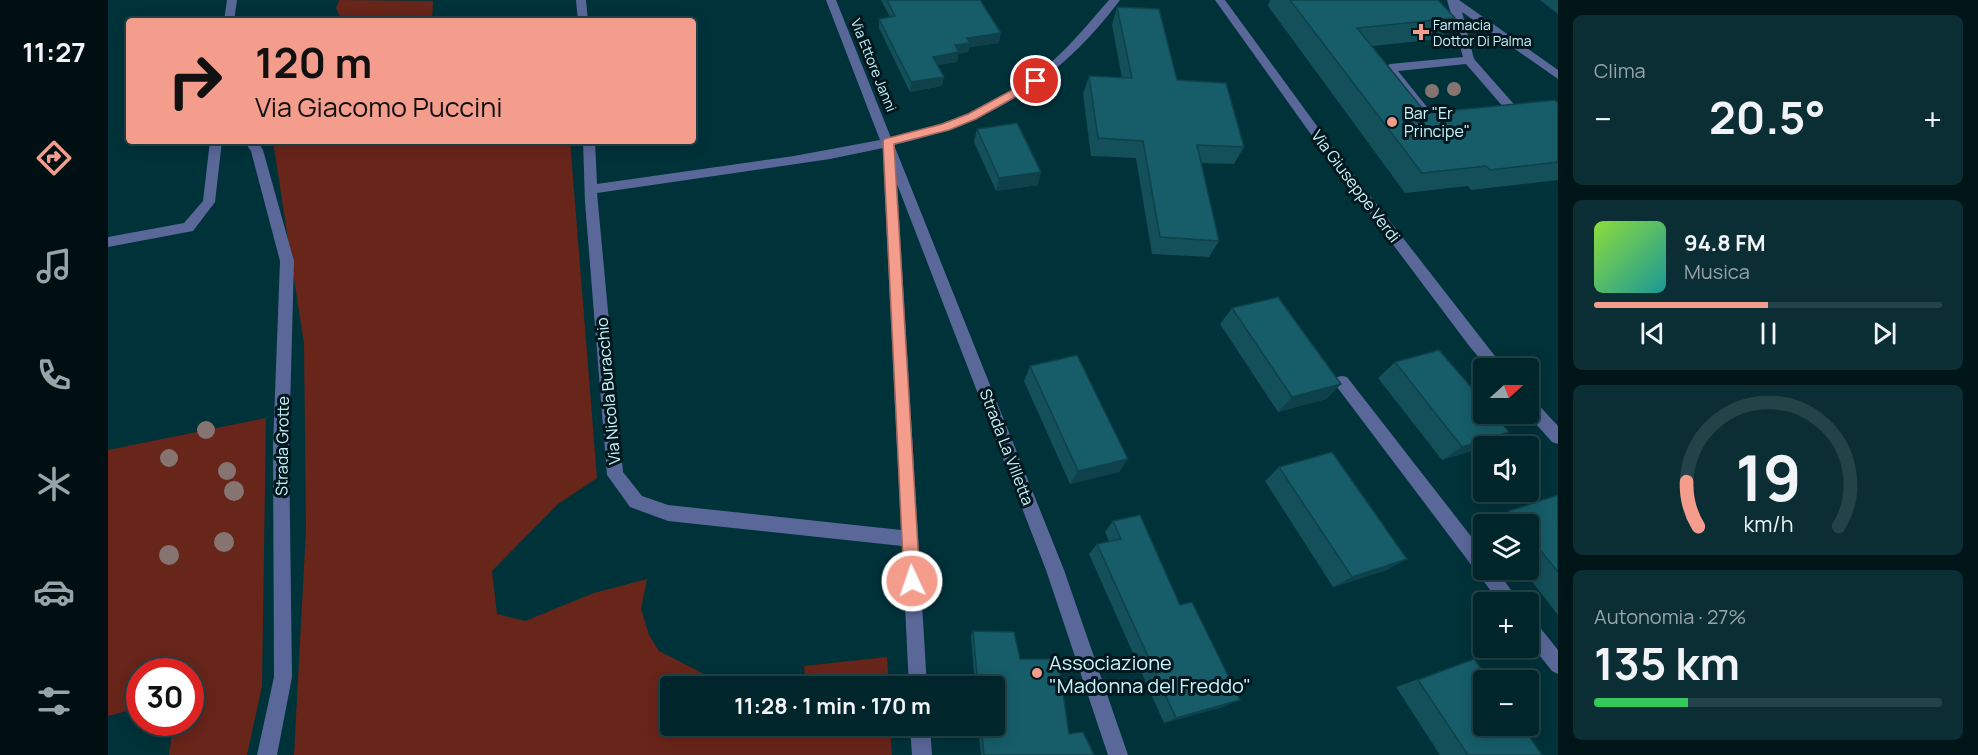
<!DOCTYPE html>
<html lang="it">
<meta charset="utf-8">
<style>
body{margin:0;font-family:Manrope,sans-serif;background:#0a2e34;color:#f1f3f6;height:100vh;display:flex;flex-direction:column;font-size:22px;white-space:nowrap}
*{box-sizing:border-box;margin:0}
p{font-size:20px;color:#95a5a9}
.icon{flex:none;width:33px;height:33px;fill:none;stroke:currentColor;stroke-width:2;stroke-linecap:round;stroke-linejoin:round}
.map{position:relative;flex:1;overflow:hidden}
.side{display:flex;flex-direction:column;gap:15px;padding:15px;background:#001518;width:420px}
.side>*{flex:none}
.hud{position:absolute;left:18px;top:18px;width:570px;height:126px;border-radius:6px;box-shadow:0 3px 15px #0003,0 0 0 2px #224348;background:#f49d8c;color:#111;overflow:hidden}
.needle{width:39px;rotate:69deg}
.controls{position:absolute;left:1365px;top:358px;display:grid;gap:12px}
.controls a{display:grid;place-items:center;width:66px;height:66px;border-radius:6px;background:#00262c;box-shadow:0 3px 15px #0003,0 0 0 2px #224348;font-size:30px}
.speed{position:absolute;left:18px;top:658px;display:flex;gap:12px;font-size:30px;font-weight:700;text-align:center}
.speed>*{display:grid;place-content:center;width:78px;height:78px;border-radius:50%;background:#00262c;box-shadow:0 3px 15px #0003,0 0 0 2px #224348;line-height:1}
.speed .limit{border:9px solid #d22;background:#fff;color:#111}
.pin{position:absolute;display:grid;place-items:center;width:51px;height:51px;color:#fff;margin:-26px;border:3px solid #fff;border-radius:50%;box-shadow:0 2px 6px #0007}
.me{position:absolute;width:66px;margin:-33px;rotate:357deg;stroke-linejoin:round;filter:drop-shadow(0 0 4px #0008)}
.turn{display:flex;align-items:center;gap:21px;height:126px;padding:0 30px;font-size:27px}
.turn .icon{width:78px;height:78px;stroke-width:2.5}
.turn b{display:block;font-size:42px;line-height:51px}
.big{font-size:45px;font-weight:700;line-height:1.1}
.side .tile{flex:1;display:flex;flex-direction:column;justify-content:center;gap:9px;min-width:0;padding:0 21px;border-radius:9px;background:#0a2e34}
.side .dial{align-items:center;gap:0}
.dial svg{height:156px;overflow:visible;fill:none;stroke:#224348;stroke-width:7;stroke-linecap:round;text-anchor:middle}
.dial text{fill:#f1f3f6;stroke:none}
.song{display:flex;align-items:center;gap:18px}
.cover{width:72px;height:72px;border-radius:9px;background:linear-gradient(135deg,hsl(90 70% 55%),hsl(180 70% 35%))}
.played{height:6px;border-radius:3px;background:linear-gradient(90deg,#f49d8c 50%,#224348 50%)}
.keys{display:flex;justify-content:space-around;direction:ltr}
.heat{display:flex;justify-content:space-between;align-items:center;font-size:33px;direction:ltr}
.charge{height:9px;border-radius:4px;background:linear-gradient(90deg,#34c759 27%,#224348 0)}
.trip{position:absolute;left:552px;top:676px;width:345px;height:60px;border-radius:6px;background:#00262c;box-shadow:0 3px 15px #0003,0 0 0 2px #224348;font-weight:700;line-height:60px;text-align:center}
main{display:flex;flex:1;min-height:0}
.dock{display:flex;flex-direction:column;width:108px;justify-content:space-around;align-items:center;background:#000f12;color:#95a5a9}
.dock .icon{width:42px;height:42px}
.dock .on{color:#f49d8c}
.dock b{font-size:27px;color:#f1f3f6}
.map>svg:first-child{display:block}
.green{fill:#68251a}
.lines{fill:none;stroke-linecap:round;stroke-linejoin:round}
.minor{fill:#5a6899;fill-rule:evenodd}
.tree{fill:#867470}
.wall{fill:#13505a}
.shaded-wall{fill:#0f414a}
.building{fill:#165d69;stroke:#0f414a;stroke-width:1.5}
.route{fill:#f49d8c;stroke:#9f665b;stroke-width:1.5}
.poi-dot{fill:#f49d8c;stroke:#00181d;stroke-width:2}
.labels{text-anchor:middle;dominant-baseline:central;stroke-width:6;stroke-linejoin:round;paint-order:stroke}
.far-poi-label{font-size:14px;fill:#cbf4fc;stroke:#00181d;text-anchor:start}
.far-street-label{font-size:14px;fill:#cbf4fc;stroke:#00181d}
.poi-label{font-size:16px;fill:#cbf4fc;stroke:#00181d;text-anchor:start}
.street-label{font-size:16px;fill:#cbf4fc;stroke:#00181d}
.near-poi-label{font-size:20px;fill:#cbf4fc;stroke:#00181d;text-anchor:start}
</style>
<main>
<nav class="dock">
<b>11:27</b>
<svg class="icon on" aria-label="directions" viewBox="0 0 24 24"><path d="M12 3l9 9-9 9-9-9zM9 14v-3h6M13 9l2 2-2 2"/></svg>
<svg class="icon" aria-label="music" viewBox="0 0 24 24"><path d="M9 18V5l10-2v13"/><circle cx="6" cy="18" r="3"/><circle cx="16" cy="16" r="3"/></svg>
<svg class="icon" aria-label="phone" viewBox="0 0 24 24"><path d="M5 4h4l2 5-3 2q2 4 5 5l2-3 5 2v4C11 20 4 13 5 4z"/></svg>
<svg class="icon" aria-label="climate" viewBox="0 0 24 24"><path d="M12 3v18M4 7l16 10M4 17L20 7"/></svg>
<svg class="icon" aria-label="car" viewBox="0 0 24 24"><path d="M5 17H2v-5l4-1 3-4h7l3 4 3 1v5h-3M9 17h6M6 11h13"/><circle cx="7" cy="17" r="2"/><circle cx="17" cy="17" r="2"/></svg>
<svg class="icon" aria-label="filters" viewBox="0 0 24 24"><path d="M4 7h16M4 17h16"/><circle cx="9" cy="7" r="2"/><circle cx="15" cy="17" r="2"/></svg>
</nav>
<div class="map">
<svg width="1450" height="755" viewBox="0 0 1450 755">
<rect width="100%" height="100%" fill="#00323a"/>
<!-- green -->
<path class="green" d="M231,0L325,1L324,21H234L228,8Z
M165,141H462L489,478L450,504L384,571L389,614L417,621L486,593L539,579L533,609L541,635L551,651L600,676L612,675L613,687H562V726H782L784,755H186L198,529L196,344Z
M158,418L154,686L139,755H61L65,723H82V672H32L31,708L0,716V450Z
M779,657L781,687H698L696,666Z"/>
<g class="lines">
<!-- minor -->
<path class="minor" d="M119,0H129L126,21H116Z
M468,0H478L480,21H470Z
M718,0H728L783,138C836,126 892,104 934,70C959,50 980,24 1001,0H1012C952,80 883,123 786,145L956,570L1020,755H1000L938,570L789,184L819,687H801L794,546L560,521L522,507L499,475L477,202L475,141H487L489,184L686,156L772,140ZM775,148L777,154L775,157L793,530L560,505L534,496L515,472L489,193L722,159Z
M1107,0H1117L1225,148L1397,369H1381L1362,347L1217,154Z
M1339,0H1351L1450,70V79L1354,12L1366,59L1412,111L1406,115L1392,116V110L1397,109L1358,64L1290,71L1327,117H1337L1339,120L1333,124H1320L1276,68L1282,64L1355,57Z
M102,141H114L107,202L85,231L0,247V237L76,223L95,201Z
M136,141H149L155,150L186,261L181,446L184,677L169,755H149L166,677L165,446L172,261L143,151Z
M1234,376L1239,377L1376,553V570H1389L1412,603H1392L1229,387L1226,382L1229,377Z
M1420,398L1425,399L1450,426V444L1444,442L1419,414Z
M1420,617L1426,620L1450,650V674L1444,671L1420,641Z
M802,726H822L824,755H804Z"/>
</g>
<!-- trees -->
<g class="tree">
<circle cx="1346" cy="89" r="7"/>
<circle cx="1324" cy="91" r="7"/>
<circle cx="98" cy="430" r="9"/>
<circle cx="61" cy="458" r="9"/>
<circle cx="119" cy="471" r="9"/>
<circle cx="126" cy="491" r="10"/>
<circle cx="116" cy="542" r="10"/>
<circle cx="61" cy="555" r="10"/>
</g>
<!-- wall -->
<path class="wall" d="M773,0H872L891,43L861,47L860,52L850,54L849,62L830,65L834,86L802,92L771,28V19L782,17Z
M1162,0H1330L1347,18L1332,39L1264,46L1318,113L1450,103V180L1363,190L1360,186L1297,193L1160,6Z
M1432,0H1450V14Z
M1009,7L1069,80L1136,147L1126,164L1093,163L1111,241L1101,257L1044,254L1028,158L983,156L975,94L981,76L1014,78L1004,25Z
M869,129L930,185L888,191L866,142Z
M1124,308L1233,384L1218,399L1170,412L1112,324Z
M1287,362L1401,432L1379,446L1334,460L1270,378Z
M922,366L1020,459L1011,472L962,484L916,381Z
M1171,467L1279,570L1225,587L1157,481Z
M1450,495V615L1415,570H1420V525H1380L1379,523L1401,511Z
M1005,521L1118,706L1056,723L981,554L989,544L1001,541L997,532Z
M865,631L912,659L961,734L986,755H873L870,726H886V687H867L863,635Z
M1366,659L1434,755H1332L1288,687Z"/>
<!-- shaded-wall -->
<path class="shaded-wall" d="M893,33L891,43L861,47L860,52L850,54L849,62L824,66L825,57L859,38Z
M836,77L834,86L802,92L803,82Z
M933,172L930,185L888,191L891,178Z
M1233,384L1218,399L1170,412L1184,397Z
M1401,432L1379,446L1334,460L1354,447Z
M1020,459L1011,472L962,484L970,471Z
M1299,559L1279,570L1225,587L1244,577Z
M1132,700L1118,706L1056,723L1068,718Z"/>
<!-- building -->
<path class="building" d="M779,0H872L893,33L859,38L862,43L847,45L851,52L825,57L836,77L803,82L771,19L787,16Z
M1182,0H1330L1347,18L1249,28L1318,113L1447,100L1450,103V162L1382,170L1378,166L1314,173Z
M1009,7L1051,9L1069,80L1118,83L1136,147L1089,145L1111,241L1052,237L1035,141L990,138L981,76L1024,78Z
M909,123L933,172L891,178L869,129Z
M1170,297L1233,384L1184,397L1124,308Z
M1331,350L1376,402V414H1386L1401,432L1354,447L1287,362Z
M969,355L1020,459L970,471L922,366Z
M1224,452L1299,559L1244,577L1171,467Z
M1450,495V572L1420,535V525H1413L1401,511Z
M1032,515L1072,605L1084,602L1132,700L1068,718L989,544L1013,539L1005,521Z
M865,631L906,632L912,659H950L961,734L975,732L986,755H876L873,726H886V687H870Z
M1366,659L1382,681H1376V726H1414L1434,755H1360L1310,680Z"/>
<!-- route -->
<path class="route" d="M928,77L933,81L932,83L868,119L841,130L786,144L812,581L810,586L804,589L799,586L796,581L775,142L776,139L834,124L860,114Z"/>
<!-- markers -->
<g class="poi-dot">
<path d="M1310 23h6v6h6v6h-6v6h-6v-6h-6v-6h6z"/>
<circle cx="1284" cy="122" r="6"/>
<circle cx="929" cy="673" r="6"/>
</g>
<g class="labels">
<!-- far-poi labels -->
<g class="far-poi-label">
<text x="1325" y="24">Farmacia<tspan x="1325" dy="16">Dottor Di Palma</tspan></text>
</g>
<!-- far-street labels -->
<g class="far-street-label">
<text transform="translate(766 65) rotate(68)">Via Ettore Janni</text>
</g>
<!-- poi labels -->
<g class="poi-label">
<text x="1296" y="113">Bar "Er<tspan x="1296" dy="18">Principe"</tspan></text>
</g>
<!-- street labels -->
<g class="street-label">
<text transform="translate(1248 186) rotate(53)">Via Giuseppe Verdi</text>
<text transform="translate(500 391) rotate(-95)">Via Nicola Buracchio</text>
<text transform="translate(174 446) rotate(-89)">Strada Grotte</text>
<text transform="translate(899 447) rotate(69)">Strada La Villetta</text>
</g>
<!-- near-poi labels -->
<g class="near-poi-label">
<text x="941" y="662">Associazione<tspan x="941" dy="23">"Madonna del Freddo"</tspan></text>
</g>
</g>
</svg>
<div class="controls">
<a><svg class="needle" viewBox="-14 -14 28 28"><path d="M0-13l5 13h-10z" fill="#e53935"/><path d="M0 13l5-13h-10z" fill="#95a5a9"/></svg></a>
<a><svg class="icon" aria-label="sound" viewBox="0 0 24 24"><path d="M4 9h4l5-4v14l-5-4H4zM17 9q2 3 0 6"/></svg></a>
<a><svg class="icon" aria-label="layers" viewBox="0 0 24 24"><path d="M12 4l9 5-9 5-9-5zM3 14l9 5 9-5"/></svg></a>
<a>+</a>
<a>−</a>
</div>
<div class="speed"><div class="limit">30</div></div>
<div class="pin" style="left:928px;top:81px;background:#d93025"><svg class="icon" aria-label="arrive" viewBox="0 0 24 24"><path d="M6 21V4h12l-3 4 3 4H6"/></svg></div>
<svg class="me" style="left:804px;top:581px" viewBox="-20 -20 40 40"><circle r="17" fill="#f49d8c" stroke="#fff" stroke-width="3"/><path d="M0-11L8 9 0 5-8 9z" fill="#fff"/></svg>
<div class="trip">11:28 · 1 min · 170 m</div>
<div class="hud">
<div class="turn"><svg class="icon" aria-label="right" viewBox="0 0 24 24"><path d="M7 20v-9h11M14 6l5 5-5 5"/></svg><div><b>120 m</b>Via Giacomo Puccini</div></div>
</div>
</div>
<section class="side">
<div class="tile"><p>Clima</p>
<div class="heat"><a>−</a><b class="big">20.5°</b><a>+</a></div>
</div>
<div class="tile">
<div class="song"><i class="cover"></i><div><b>94.8 FM</b><p>Musica</p></div></div>
<div class="played"></div>
<div class="keys"><svg class="icon" aria-label="previous" viewBox="0 0 24 24"><path d="M18 5L8 12l10 7zM5 5v14"/></svg><svg class="icon" aria-label="pause" viewBox="0 0 24 24"><path d="M8 5v14M16 5v14"/></svg><svg class="icon" aria-label="next" viewBox="0 0 24 24"><path d="M6 5l10 7-10 7zM19 5v14"/></svg></div>
</div>
<div class="tile dial"><svg viewBox="0 0 100 80">
<path d="M14 69A42 42 0 1 1 86 69"/>
<path d="M14 69A42 42 0 0 1 8 46" stroke="#f49d8c"/>
<text x="50" y="56" font-size="32" font-weight="700">19</text>
<text x="50" y="72" font-size="11">km/h</text>
</svg></div>
<div class="tile"><p>Autonomia · 27%</p><b class="big">135 km</b><div class="charge"></div></div>
</section>
</main>
